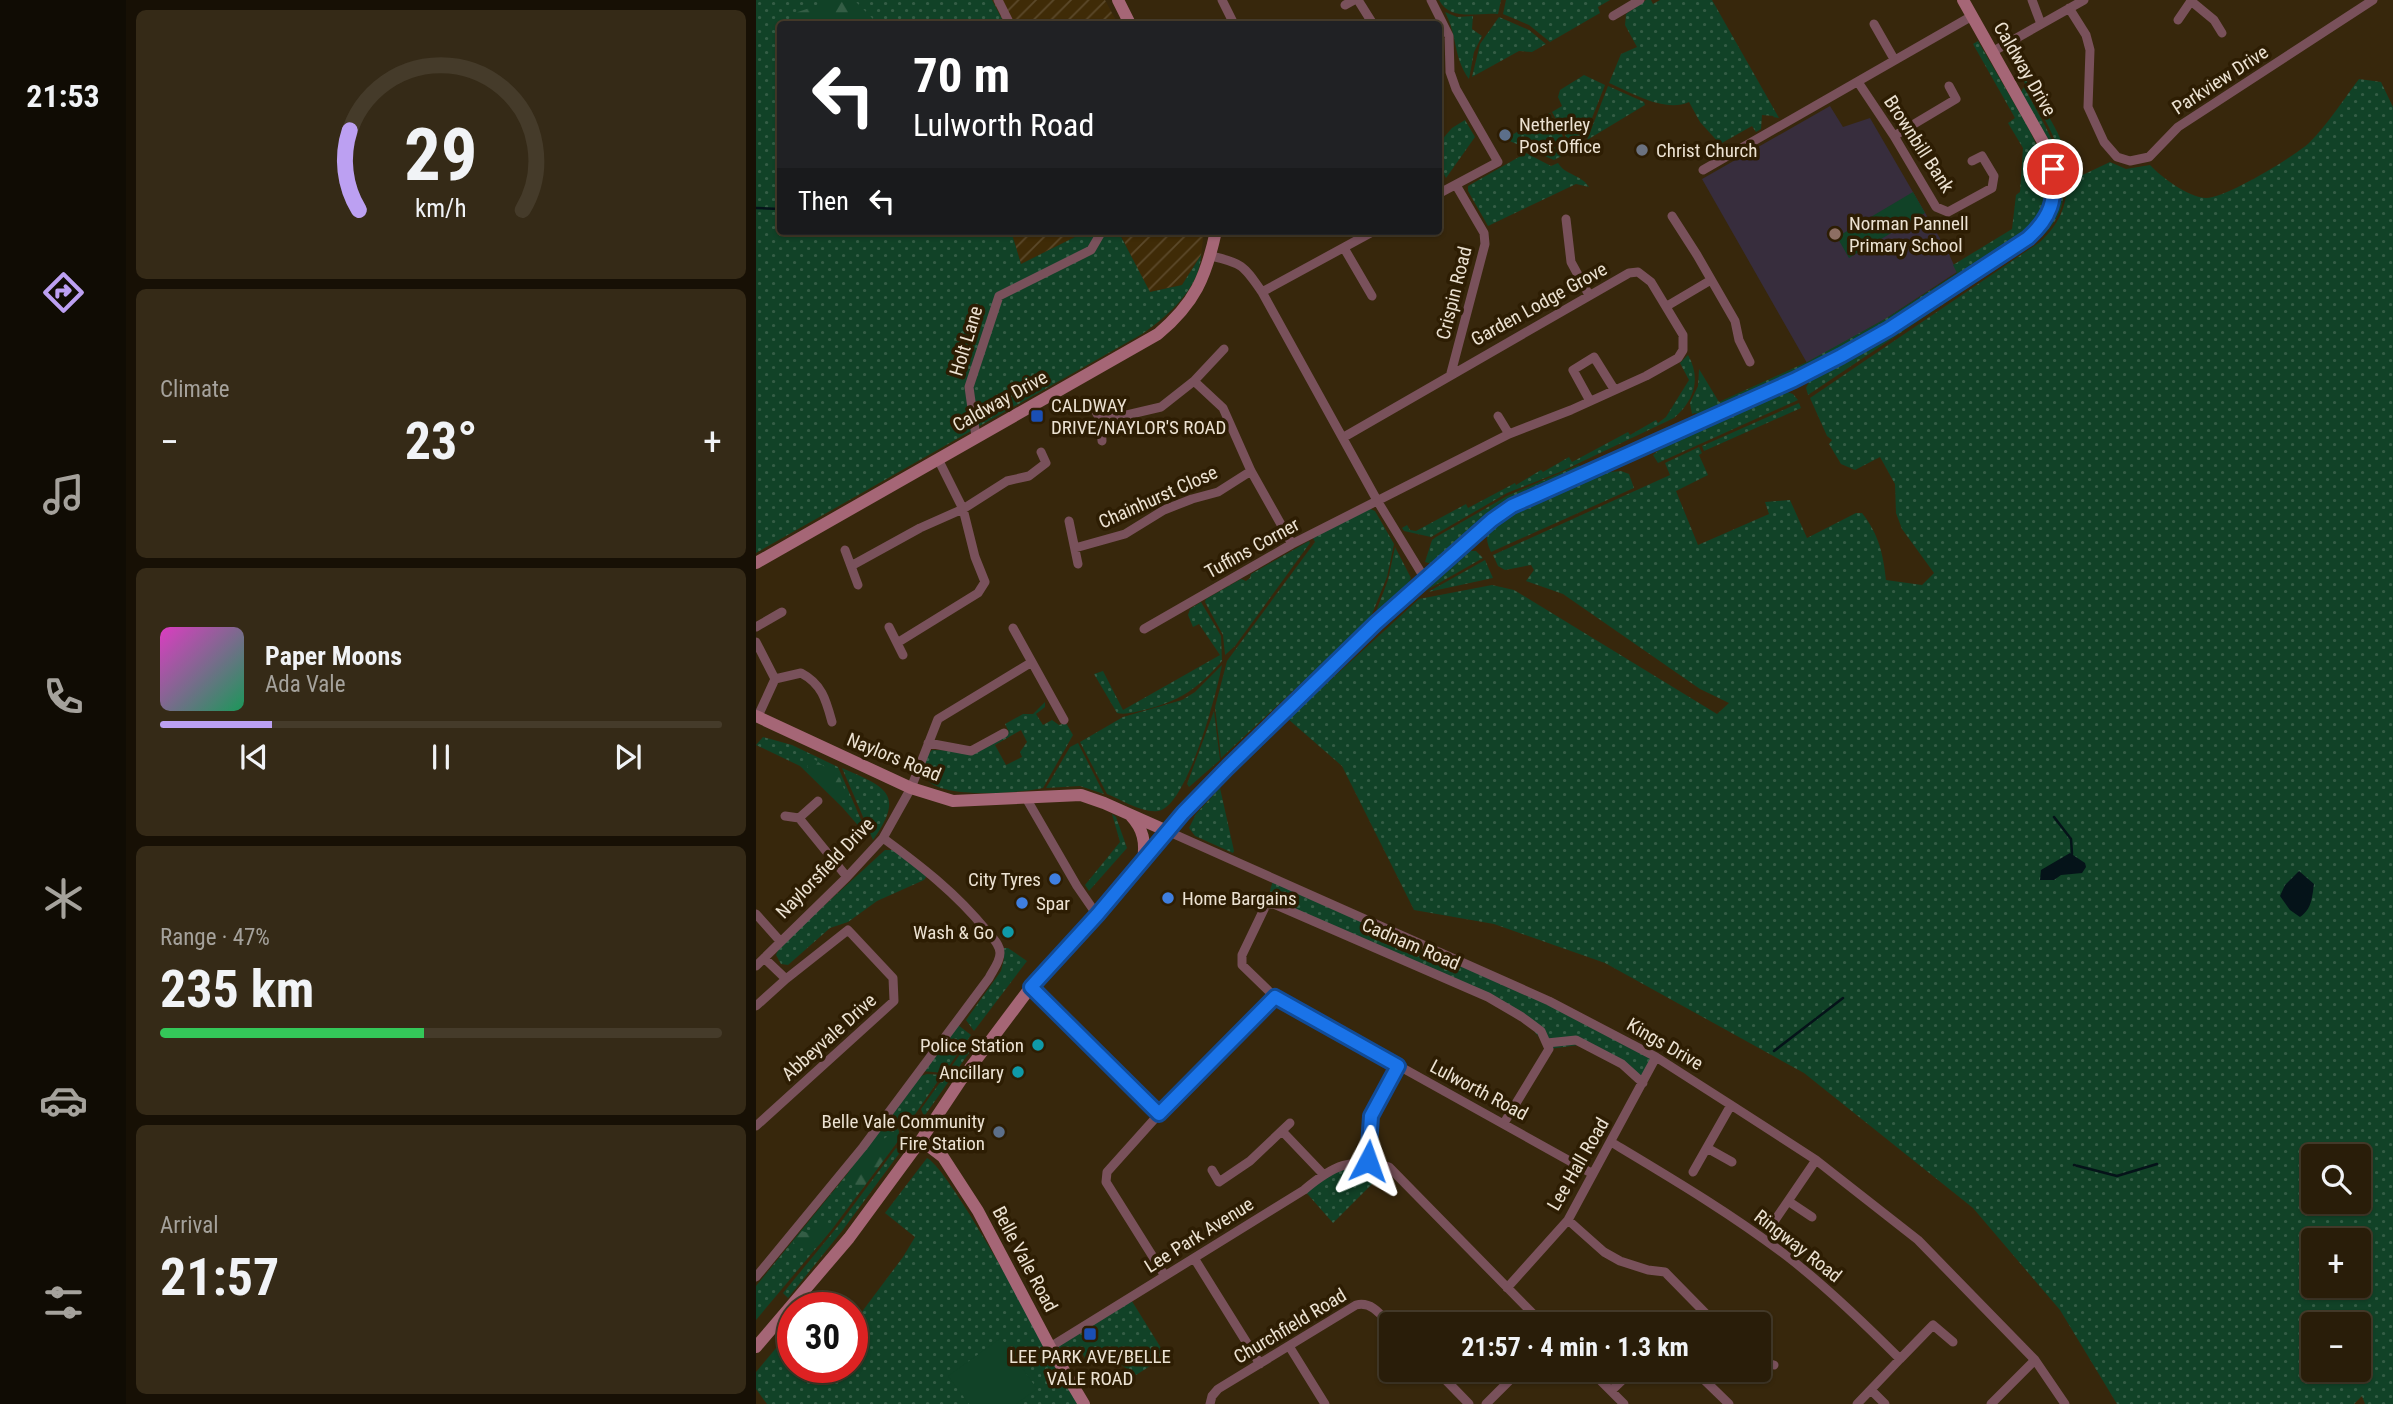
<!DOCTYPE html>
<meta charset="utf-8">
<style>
body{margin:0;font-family:"Roboto Condensed",sans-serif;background:#352a17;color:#f1f3f6;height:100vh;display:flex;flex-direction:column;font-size:26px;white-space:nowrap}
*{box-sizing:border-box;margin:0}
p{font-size:23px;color:#a5a29c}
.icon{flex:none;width:38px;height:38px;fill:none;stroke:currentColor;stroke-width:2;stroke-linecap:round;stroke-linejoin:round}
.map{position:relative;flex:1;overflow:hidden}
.side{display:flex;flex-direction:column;gap:10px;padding:10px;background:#171005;width:630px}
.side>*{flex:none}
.banner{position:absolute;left:21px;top:21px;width:665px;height:214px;border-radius:7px;box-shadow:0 2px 5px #0004,0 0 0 2px #453b2a;background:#202124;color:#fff;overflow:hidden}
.tools{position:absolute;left:1545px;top:1144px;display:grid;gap:14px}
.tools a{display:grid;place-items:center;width:70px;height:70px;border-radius:7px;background:#291d09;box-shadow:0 2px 5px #0004,0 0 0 2px #453b2a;font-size:35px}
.speed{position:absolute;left:21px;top:1292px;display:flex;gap:14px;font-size:35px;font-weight:700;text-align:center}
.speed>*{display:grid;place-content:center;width:91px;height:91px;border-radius:50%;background:#291d09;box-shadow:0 2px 5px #0004,0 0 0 2px #453b2a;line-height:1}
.speed .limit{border:10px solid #d22;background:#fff;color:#111}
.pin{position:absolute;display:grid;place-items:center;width:60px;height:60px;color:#fff;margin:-30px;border:4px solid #fff;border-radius:50%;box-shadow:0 2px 7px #0007}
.me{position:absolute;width:77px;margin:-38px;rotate:4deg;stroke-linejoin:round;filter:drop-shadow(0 0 5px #0008)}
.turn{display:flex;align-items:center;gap:24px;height:147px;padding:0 21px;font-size:32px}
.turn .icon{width:91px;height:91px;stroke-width:2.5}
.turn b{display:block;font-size:49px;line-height:60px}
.then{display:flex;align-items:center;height:66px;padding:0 21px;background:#0003;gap:14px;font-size:26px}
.big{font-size:52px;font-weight:700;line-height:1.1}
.side .tile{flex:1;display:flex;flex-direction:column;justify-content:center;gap:10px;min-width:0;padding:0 24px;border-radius:10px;background:#352a17}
.side .dial{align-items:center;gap:0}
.dial svg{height:182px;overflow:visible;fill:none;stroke:#453b2a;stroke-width:7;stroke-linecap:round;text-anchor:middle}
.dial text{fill:#f1f3f6;stroke:none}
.song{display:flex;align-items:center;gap:21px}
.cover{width:84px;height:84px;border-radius:10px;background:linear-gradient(135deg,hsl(310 70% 55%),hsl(150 70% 35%))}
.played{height:7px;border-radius:4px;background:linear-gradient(90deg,#bca0f2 20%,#453b2a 20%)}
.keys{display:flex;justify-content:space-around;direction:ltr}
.heat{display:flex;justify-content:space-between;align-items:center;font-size:38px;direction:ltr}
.charge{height:10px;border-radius:5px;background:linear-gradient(90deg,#34c759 47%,#453b2a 0)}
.trip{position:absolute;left:623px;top:1312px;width:392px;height:70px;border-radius:7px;background:#291d09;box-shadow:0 2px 5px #0004,0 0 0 2px #453b2a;font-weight:700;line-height:70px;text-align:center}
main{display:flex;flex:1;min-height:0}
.dock{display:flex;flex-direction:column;width:126px;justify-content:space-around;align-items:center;background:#100c04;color:#a5a29c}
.dock .icon{width:49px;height:49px}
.dock .current{color:#bca0f2}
.dock b{font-size:32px;color:#f1f3f6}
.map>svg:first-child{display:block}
.industrial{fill:url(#industrial-furrows)}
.education{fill:#372d3d}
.green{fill:url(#green-dots);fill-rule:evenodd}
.forest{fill:url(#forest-firs)}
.pitch{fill:#114227}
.water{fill:#051319}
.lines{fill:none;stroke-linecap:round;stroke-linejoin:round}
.stream{stroke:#051319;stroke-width:2.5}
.street{stroke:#79515b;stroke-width:9}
.secondary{stroke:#a56676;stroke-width:12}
.route-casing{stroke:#114b97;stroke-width:18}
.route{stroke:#1a73e8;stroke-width:12}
.service-dot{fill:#5c6f8a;stroke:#2d1d03;stroke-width:2.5}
.worship-dot{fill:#6b7280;stroke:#2d1d03;stroke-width:2.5}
.education-dot{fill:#8d6e63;stroke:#2d1d03;stroke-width:2.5}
.transit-dot{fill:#1a4fb4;stroke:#2d1d03;stroke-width:2.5}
.shop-dot{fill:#3f7fe0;stroke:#2d1d03;stroke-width:2.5}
.culture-dot{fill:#0f9aa8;stroke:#2d1d03;stroke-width:2.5}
.labels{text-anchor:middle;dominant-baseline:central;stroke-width:7;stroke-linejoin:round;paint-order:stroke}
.street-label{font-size:19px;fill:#ece2d2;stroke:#2d1d03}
.poi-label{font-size:19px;fill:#ece2d2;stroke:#2d1d03;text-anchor:start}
</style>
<main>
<nav class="dock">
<b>21:53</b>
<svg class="icon current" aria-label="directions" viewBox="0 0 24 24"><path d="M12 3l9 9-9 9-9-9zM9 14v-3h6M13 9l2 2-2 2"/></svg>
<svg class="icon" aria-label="music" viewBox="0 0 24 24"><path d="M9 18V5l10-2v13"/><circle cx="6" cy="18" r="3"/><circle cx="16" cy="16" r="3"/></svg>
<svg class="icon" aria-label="phone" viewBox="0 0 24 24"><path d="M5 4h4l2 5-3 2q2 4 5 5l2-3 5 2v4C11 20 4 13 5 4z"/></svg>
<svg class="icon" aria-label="climate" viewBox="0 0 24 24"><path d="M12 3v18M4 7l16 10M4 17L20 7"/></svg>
<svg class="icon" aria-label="car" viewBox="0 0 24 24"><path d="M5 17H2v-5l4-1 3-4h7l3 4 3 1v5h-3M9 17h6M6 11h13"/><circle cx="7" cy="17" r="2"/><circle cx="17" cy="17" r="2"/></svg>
<svg class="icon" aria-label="filters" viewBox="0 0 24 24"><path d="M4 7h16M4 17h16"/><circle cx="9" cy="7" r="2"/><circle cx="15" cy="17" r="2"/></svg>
</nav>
<section class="side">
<div class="tile dial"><svg viewBox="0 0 100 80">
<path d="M14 69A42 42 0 1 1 86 69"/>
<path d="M14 69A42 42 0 0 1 10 34" stroke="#bca0f2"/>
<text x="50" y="56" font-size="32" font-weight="700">29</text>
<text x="50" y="72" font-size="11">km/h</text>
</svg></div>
<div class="tile"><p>Climate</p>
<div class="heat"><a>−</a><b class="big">23°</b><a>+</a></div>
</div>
<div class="tile">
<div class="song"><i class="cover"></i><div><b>Paper Moons</b><p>Ada Vale</p></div></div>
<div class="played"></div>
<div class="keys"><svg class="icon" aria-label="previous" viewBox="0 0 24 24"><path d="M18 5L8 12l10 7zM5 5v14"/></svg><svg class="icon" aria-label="pause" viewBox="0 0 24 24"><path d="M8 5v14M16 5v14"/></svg><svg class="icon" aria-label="next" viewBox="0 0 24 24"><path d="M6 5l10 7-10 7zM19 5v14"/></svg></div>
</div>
<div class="tile"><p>Range · 47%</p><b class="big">235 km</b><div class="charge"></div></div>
<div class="tile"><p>Arrival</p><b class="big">21:57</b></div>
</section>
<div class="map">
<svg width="1637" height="1404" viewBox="0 0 1637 1404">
<defs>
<pattern id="industrial-furrows" width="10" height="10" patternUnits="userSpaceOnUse" patternTransform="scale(1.75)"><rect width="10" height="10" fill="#3f2b07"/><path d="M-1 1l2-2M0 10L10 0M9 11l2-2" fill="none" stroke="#5b492a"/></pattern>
<pattern id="green-dots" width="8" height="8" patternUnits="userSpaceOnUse" patternTransform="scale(1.75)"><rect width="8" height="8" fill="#114227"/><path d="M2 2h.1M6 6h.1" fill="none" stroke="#345d45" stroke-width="1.8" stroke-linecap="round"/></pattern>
<pattern id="forest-firs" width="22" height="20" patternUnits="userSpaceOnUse" patternTransform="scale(1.75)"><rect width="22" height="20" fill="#114227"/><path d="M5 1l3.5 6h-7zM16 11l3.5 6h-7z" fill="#345d45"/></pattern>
</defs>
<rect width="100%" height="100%" fill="#37270c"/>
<!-- industrial -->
<path class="industrial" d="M236,0H349L362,24H246L248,23Z
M255,231H331L265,264Z
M363,231H448L445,255L426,285L393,292Z"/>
<!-- education -->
<path class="education" d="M1074,106L1087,127L1114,118L1193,254L1201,272L1129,319L1051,363L946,179Z"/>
<!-- green -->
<path class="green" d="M0,0H236L248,23L24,24V231H255L265,264L331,231H362L394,292L426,285L445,255C444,288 411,317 386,334L0,553Z
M683,0H745L742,14C721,12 695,22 683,0Z
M750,0H854L842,7L844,13L794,42L773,25L747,14Z
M890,0H895L897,4L904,0H956L1023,118L1017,117L1018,116L1006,115L1005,129L1000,132L996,126L964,144L944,122L933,102C909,113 876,93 853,83L865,54L881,47L869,25L870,14Z
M689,12L701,17L717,16L716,29L726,36L718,52L713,79C697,57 702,37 689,12Z
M743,17L773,30L790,44L776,52L763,51L716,77L724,44Z
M1222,41L1273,129L1288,162L1291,182L1290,194L1287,208L1276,225L1245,250L1155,310L1102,341L1024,380L946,416L939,413L936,414L934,403L942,386L943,369L963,402L1051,362L1129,319L1201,273L1197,265L1256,229L1260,195L1264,192L1267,148L1252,123L1259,118L1217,44Z
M828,75L849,85L827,141L817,149L796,112L806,106L802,97L804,90Z
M1268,77C1287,109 1315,143 1314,181L1354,162L1370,169L1394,165C1405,177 1432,197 1449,198C1467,200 1539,156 1553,143C1572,124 1587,100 1603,79L1625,82L1637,107V1404H1609L1606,1396L1598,1404H1361L1304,1310L1217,1208L1048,1073L849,963L738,924L658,910L586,766L532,719L663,599L736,585L758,590L961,714L973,703L944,689L807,594L770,581L778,570L775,565L749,570L742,566L737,555L914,475L909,463L943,447L946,453L943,455L952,475L920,491L942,545L1013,514L1009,502L1034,500L1051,538L1100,513H1106C1123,535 1127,553 1130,580L1166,585L1178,573L1146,529L1140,513L1139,484L1124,457L1099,470L1085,464L1073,444L1076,440L1071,436L1054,398L1284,242C1340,191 1294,131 1266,78ZM1558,1157H1603V1202H1558ZM1558,1241H1603V1286H1558ZM1558,1325H1603V1370H1558Z
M852,86L888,102L889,105L831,140Z
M1268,87C1294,136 1337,196 1280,242L1052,395L1050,388L1055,378L1144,330L1279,239C1332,193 1290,139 1265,92Z
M794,113L815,151L798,160L749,139C765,130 778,121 794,113Z
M709,120L719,137L690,178L683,165V143L696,128Z
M770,153L795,166L802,163C809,175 826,175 833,187L820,184L732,226L712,191V186Z
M932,355C945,378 939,400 918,418L804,472L751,493L675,537L648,531L646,528L651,525L654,530L660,531L710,504L712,508L759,483L760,485L785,470L787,472L813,457L816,462L872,432L874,435L900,420L902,423L910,417L933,380L924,363Z
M1028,391L1037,394L1042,400L902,463L897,455L909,445Z
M1043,403L1045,408L948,451L946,446Z
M823,465L826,469L742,507L681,562L676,564L669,562L676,540L680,537L751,496Z
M865,471L873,474L878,488L735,552C732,545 729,539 733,531C738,520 829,477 844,473C849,472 859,472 865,471Z
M612,508L619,511L638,544L631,577L614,619L465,758L459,707L471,661L559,542L557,538Z
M553,541L554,543L479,646L469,655L467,635L449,602L450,599L485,579L490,581L494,578L495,574Z
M639,547L655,578L650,588L618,617L632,580Z
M713,551H720L727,558L669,591L666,589L706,553Z
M729,560L737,578L672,592Z
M445,602L465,636L466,661C441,689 424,701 388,710C379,712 369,715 361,713L338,674L347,671L367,710L464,655L443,624L437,627L432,615L434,609Z
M466,665C461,692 431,807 402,811C386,813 366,800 351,794L324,742L367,717L426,700L439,692Z
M289,702V707L280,714L287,725L296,720L303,725L310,723L317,735L287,788C265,793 174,801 168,774C166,767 170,756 176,750L220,751L253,732L249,724L267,714H277ZM265,730L271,742L264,752L266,757L250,765L239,745Z
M458,711L464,760L433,787L431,784Z
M7,737L36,745L82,767L113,838L86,807L44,766L0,745Z
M322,743L348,794L324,786L290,788L314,747Z
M86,768C129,787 150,793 117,840Z
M464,788L478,851L477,853L439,836L433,828L440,814Z
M356,814L360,817L371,848L333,891L329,885L364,842Z
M129,850H136L173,873L168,880L121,901L92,922L74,928L32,965L25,964L20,955L24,946Z
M517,880L816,1013L900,1057L887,1083L830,1044L793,1049L766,1017L518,904L510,905Z
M247,948H252L271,961L218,1031L210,1020L245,971L248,959Z
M202,1025L215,1035L188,1073L166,1071Z
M215,1039H218L220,1043L169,1115L167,1114L165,1109Z
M171,1074L186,1075L147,1132L136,1113L162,1077Z
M133,1116L143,1131L142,1141L77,1228L0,1320V1286L92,1173Z
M140,1148L145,1151L86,1231L32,1298L27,1293L82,1226Z
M171,1158C195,1169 301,1367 322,1404H11L0,1389V1372L21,1347L37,1359V1367H46L52,1371L58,1367H96V1325L147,1257L159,1237L129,1213Z
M602,1162L633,1167L577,1223L548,1190L574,1170Z
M374,1298L410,1356L380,1375L358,1360L342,1356L332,1363L326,1353L311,1362L301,1344Z"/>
<!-- forest -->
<path class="forest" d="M77,0H98L122,24H48L39,13Z
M58,759L84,778L91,797L84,801L53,771L51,766Z
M137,1133L142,1134V1141L104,1192L92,1173L111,1147L121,1143Z
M65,1220L76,1229L62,1246C52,1247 44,1251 37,1242L46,1231L52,1233L65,1228L63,1221Z"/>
<!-- pitch -->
<path class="pitch" d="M1157,192L1169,213L1093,258L1081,237Z
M245,1338L281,1389L260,1404H213L192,1376Z"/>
<!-- water -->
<path class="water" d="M1314,853L1329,863L1330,867L1326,873L1305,875L1298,880H1284L1285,870Z
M1543,871L1558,884C1556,897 1556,909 1544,917L1534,910L1524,896L1529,885Z"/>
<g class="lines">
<!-- stream -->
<path class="stream" d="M0,208L24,209
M1298,817L1315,839L1316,854
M1018,1051L1087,998
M1318,1165L1361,1176L1401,1164"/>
<!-- street -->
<path class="street" d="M242,0L254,24
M466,0L478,24
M602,0L617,24
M675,0L693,36L694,72L700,89L742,162L682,194
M1276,0L1285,24
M589,5L598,0
M1313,8L1330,35L1334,50L1332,107L1348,142L1361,157L1374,161L1393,157L1422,127L1617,0
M857,16L884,0
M1422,20L1435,1L1458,20L1466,33
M1118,24L1138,59
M1236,52L1328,0
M1102,82L1138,136L1180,207L1192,212L1236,188L1238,176L1226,156L1216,161
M1138,136L1200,99L1193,86
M947,170L1216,16
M916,216L941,255L979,321L983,340L994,362
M810,219L815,262L833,295
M588,248L616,296
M455,256C487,263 488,266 506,292L622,502L669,579
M506,292L618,231
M911,306L955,280
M695,373L729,244L728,233L700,185
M438,381L467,408L495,471L536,544
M834,401L817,370L838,357L858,389
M338,408L345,421L346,441
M742,416L753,434
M345,421L405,407L438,381L468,349
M220,437L213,387L243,296L335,250L346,231
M313,521L322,564
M319,548L369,534L408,510L436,499L462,492L495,471
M89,550L102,585
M95,566L164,528L207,509L251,481L273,476L290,463L285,452
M0,627L26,612
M133,627L147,655
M257,628L308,720
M388,629L536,544L753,434L815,410L890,376L922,358L927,350V335L895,282L882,272L873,273L588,437
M0,642L19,679
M141,643L222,593L229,582L219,557L207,509L182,459
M2,716L19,679L45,673C66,684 70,700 76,722
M172,743L215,751L248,733
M270,798L321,886L341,915
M29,816L43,818L62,801
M43,818L91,877
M411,831L793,1001L900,1057L975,1105L1060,1160L1162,1240L1279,1360L1309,1404
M0,914L24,941
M0,966L91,877L127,838L155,788L182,719L276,662
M275,987L403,1114
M0,1006L30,979
M791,1043L820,1040L866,1064L887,1083
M748,1123L793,1049L785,1031L766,1017L732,997L518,904L510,905L486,955V965L519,997L837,1174
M0,1126L138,1001L137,978L92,930L30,979L8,958
M526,1131L567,1174
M855,1142C915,1178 976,1214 1032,1257C1072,1288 1108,1323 1144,1359L1101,1404
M951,1148L976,1162
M612,1161L615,1116L642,1066
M456,1170L463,1182L494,1161L534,1123
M937,1172L975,1105
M1032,1201L1056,1217
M812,1220L848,1252L864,1261L892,1270L909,1272L961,1325
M1019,1220L1060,1160
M438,1258L504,1364
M409,1276L350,1182L351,1172L403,1114L519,997
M0,1277L107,1147L233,978C237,970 244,962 244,953C244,944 235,936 230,930C200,893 165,866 127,838
M751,1288L812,1220L900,1057
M533,1346L569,1404
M294,1347L548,1190C576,1166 597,1156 633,1167L788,1325
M1144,1359L1177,1325L1197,1342
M1003,1361L1018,1365
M680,1370L713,1404
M834,1370L868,1404
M938,1370L973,1404
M1115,1390L1129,1404
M855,1391L877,1370
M454,1404L456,1396L462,1389L600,1305C616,1301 625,1315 635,1326
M730,1404L764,1370
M1235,1404L1279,1360"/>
<!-- secondary -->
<path class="secondary" d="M362,0L374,24
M0,563L402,334C439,303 450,277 460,231
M0,716L155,788L197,801L325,795L348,803L411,831
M375,816C387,829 390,842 387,860
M165,1140L187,1157L222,1211L294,1347L328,1404
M0,1347L93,1238L165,1140L205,1080L274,988L341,915L427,813L620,623L736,520L756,506C866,456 979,412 1086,356C1128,333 1168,308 1208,281C1232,265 1268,247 1286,225C1301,206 1299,181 1296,158L1207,0"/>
</g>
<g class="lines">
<defs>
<path id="route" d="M612,1161L615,1116L642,1066L519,997L403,1114L275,987L341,915L427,813L472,767L620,623L736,520L756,506L781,495L1038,380L1085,356L1133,329L1272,238C1295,217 1300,200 1297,169"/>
</defs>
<!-- route casing -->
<use href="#route" class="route-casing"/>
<!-- route -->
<use href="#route" class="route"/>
</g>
<!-- markers -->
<g class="service-dot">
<circle cx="749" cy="135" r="7"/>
<circle cx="243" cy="1132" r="7"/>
</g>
<circle class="worship-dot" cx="886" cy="150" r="7"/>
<circle class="education-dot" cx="1079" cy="234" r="7"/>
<g class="transit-dot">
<rect x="274" y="409" width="14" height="14" rx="3.5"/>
<rect x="327" y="1327" width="14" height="14" rx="3.5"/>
</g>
<g class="shop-dot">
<circle cx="299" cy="879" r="7"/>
<circle cx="412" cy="898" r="7"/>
<circle cx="266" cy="903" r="7"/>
</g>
<g class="culture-dot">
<circle cx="252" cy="932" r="7"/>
<circle cx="282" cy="1045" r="7"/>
<circle cx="262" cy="1072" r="7"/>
</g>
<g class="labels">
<!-- street labels -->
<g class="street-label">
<text transform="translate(1269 69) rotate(60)">Caldway Drive</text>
<text transform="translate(1464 80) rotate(-33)">Parkview Drive</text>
<text transform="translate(1163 144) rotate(57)">Brownbill Bank</text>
<text transform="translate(698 293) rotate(-76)">Crispin Road</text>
<text transform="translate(783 304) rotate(-29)">Garden Lodge Grove</text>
<text transform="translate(210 341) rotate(-73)">Holt Lane</text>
<text transform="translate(244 401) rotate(-29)">Caldway Drive</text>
<text transform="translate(402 497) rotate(-24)">Chainhurst Close</text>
<text transform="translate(496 548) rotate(-29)">Tuffins Corner</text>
<text transform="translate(138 757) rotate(22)">Naylors Road</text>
<text transform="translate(69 868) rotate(-46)">Naylorsfield Drive</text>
<text transform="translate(655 944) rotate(23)">Cadnam Road</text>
<text transform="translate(73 1037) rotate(-42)">Abbeyvale Drive</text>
<text transform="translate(909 1044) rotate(30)">Kings Drive</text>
<text transform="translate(723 1090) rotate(28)">Lulworth Road</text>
<text transform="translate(822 1164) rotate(-60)">Lee Hall Road</text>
<text transform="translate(443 1235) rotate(-32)">Lee Park Avenue</text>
<text transform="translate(1042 1246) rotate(38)">Ringway Road</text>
<text transform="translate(269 1259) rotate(62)">Belle Vale Road</text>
<text transform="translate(534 1326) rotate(-31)">Churchfield Road</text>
</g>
<!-- poi labels -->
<g class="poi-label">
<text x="763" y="124">Netherley<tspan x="763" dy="22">Post Office</tspan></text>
<text x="900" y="150">Christ Church</text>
<text x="1093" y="223">Norman Pannell<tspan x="1093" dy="22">Primary School</tspan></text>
<text x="295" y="405">CALDWAY<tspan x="295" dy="22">DRIVE/NAYLOR'S ROAD</tspan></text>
<text x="285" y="879" text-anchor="end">City Tyres</text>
<text x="426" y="898">Home Bargains</text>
<text x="280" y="903">Spar</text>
<text x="238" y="932" text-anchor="end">Wash &amp; Go</text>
<text x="268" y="1045" text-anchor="end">Police Station</text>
<text x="248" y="1072" text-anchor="end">Ancillary</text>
<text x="229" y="1121" text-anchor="end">Belle Vale Community<tspan x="229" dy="22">Fire Station</tspan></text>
<text x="334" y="1356" text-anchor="middle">LEE PARK AVE/BELLE<tspan x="334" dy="22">VALE ROAD</tspan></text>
</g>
</g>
</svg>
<div class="tools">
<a><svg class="icon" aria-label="search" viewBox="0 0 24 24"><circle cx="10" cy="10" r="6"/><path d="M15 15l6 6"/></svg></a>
<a>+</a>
<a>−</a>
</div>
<div class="speed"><div class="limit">30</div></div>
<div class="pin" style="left:1297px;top:169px;background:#d93025"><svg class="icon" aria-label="arrive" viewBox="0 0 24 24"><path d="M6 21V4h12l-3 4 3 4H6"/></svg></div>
<svg class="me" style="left:612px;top:1161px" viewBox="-20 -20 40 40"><path d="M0-17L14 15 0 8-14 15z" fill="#1a73e8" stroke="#fff" stroke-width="4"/></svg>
<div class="trip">21:57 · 4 min · 1.3 km</div>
<div class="banner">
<div class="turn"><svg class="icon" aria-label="left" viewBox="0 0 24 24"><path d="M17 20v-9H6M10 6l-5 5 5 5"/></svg><div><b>70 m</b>Lulworth Road</div></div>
<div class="then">Then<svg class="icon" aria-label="left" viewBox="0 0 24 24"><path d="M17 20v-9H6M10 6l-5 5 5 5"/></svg></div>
</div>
</div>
</main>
